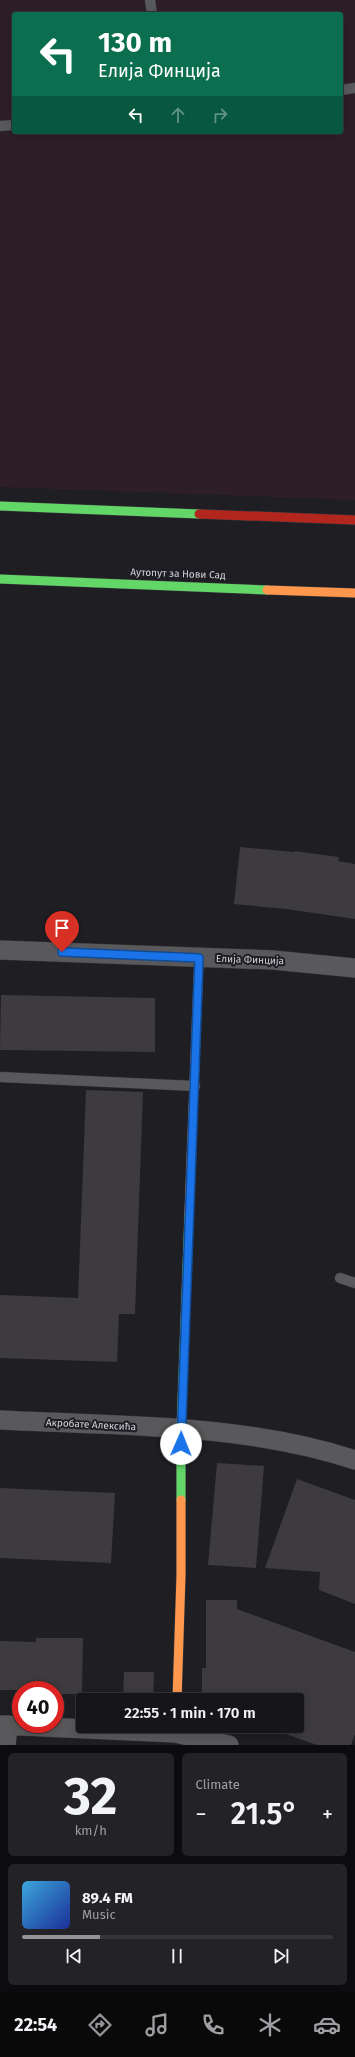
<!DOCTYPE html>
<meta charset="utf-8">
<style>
body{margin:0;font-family:"Fira Sans",sans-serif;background:#232327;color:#f1f3f6;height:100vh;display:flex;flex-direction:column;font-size:15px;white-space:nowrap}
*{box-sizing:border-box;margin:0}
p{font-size:13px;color:#9e9fa2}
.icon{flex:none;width:22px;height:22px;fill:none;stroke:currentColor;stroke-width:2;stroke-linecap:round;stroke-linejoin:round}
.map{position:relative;height:1745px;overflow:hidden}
.sheet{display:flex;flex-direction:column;gap:8px;padding:8px;background:#0c0c0e;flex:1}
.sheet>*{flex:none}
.banner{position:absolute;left:12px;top:12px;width:331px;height:122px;border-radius:4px;box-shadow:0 2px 10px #0003,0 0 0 1px #353539;background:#0b6e4f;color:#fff;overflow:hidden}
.speed{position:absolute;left:12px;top:1681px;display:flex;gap:8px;font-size:20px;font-weight:700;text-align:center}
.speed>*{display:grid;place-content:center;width:52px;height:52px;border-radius:50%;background:#16161a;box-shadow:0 2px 10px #0003,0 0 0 1px #353539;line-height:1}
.speed .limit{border:6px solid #d22;background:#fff;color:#111}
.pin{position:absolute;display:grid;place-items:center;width:34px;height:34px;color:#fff;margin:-41px -17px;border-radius:50% 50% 50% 0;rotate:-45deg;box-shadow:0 0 4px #0007}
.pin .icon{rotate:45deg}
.me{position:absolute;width:44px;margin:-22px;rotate:1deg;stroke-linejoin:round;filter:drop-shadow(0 0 3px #0008)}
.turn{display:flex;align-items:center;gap:14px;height:84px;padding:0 20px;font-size:18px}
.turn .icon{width:52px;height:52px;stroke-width:2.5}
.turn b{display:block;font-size:28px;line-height:34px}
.lanes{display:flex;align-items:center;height:38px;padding:0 20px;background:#0003;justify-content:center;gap:20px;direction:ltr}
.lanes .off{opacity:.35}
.big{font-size:30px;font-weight:600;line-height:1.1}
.sheet .card{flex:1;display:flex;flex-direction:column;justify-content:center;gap:6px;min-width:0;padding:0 14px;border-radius:6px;background:#232327}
.sheet .dial{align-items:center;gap:0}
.dial b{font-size:52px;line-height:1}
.song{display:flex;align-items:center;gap:12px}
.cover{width:48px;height:48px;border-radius:6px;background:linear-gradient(135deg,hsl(200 70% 55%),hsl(230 70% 35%))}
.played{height:4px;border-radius:2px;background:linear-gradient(90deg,#939398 25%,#353539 25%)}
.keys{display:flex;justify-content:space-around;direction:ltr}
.heat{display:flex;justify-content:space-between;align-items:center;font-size:22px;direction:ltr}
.sheet .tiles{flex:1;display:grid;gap:8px;grid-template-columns:1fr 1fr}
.card:last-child{grid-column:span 2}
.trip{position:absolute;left:76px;top:1693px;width:228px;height:40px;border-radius:4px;background:#16161a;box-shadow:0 2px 10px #0003,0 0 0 1px #353539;font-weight:600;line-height:40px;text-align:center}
.tabs{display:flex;height:64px;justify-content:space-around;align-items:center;background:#09090a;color:#9e9fa2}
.tabs .icon{width:28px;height:28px}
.tabs .active{color:#939398}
.tabs b{font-size:18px;color:#f1f3f6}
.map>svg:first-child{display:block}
.industrial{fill:#2e1f26;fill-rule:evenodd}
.building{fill:#3d3b3d}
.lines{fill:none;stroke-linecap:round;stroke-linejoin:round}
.lane-casing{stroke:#38383d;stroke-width:11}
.street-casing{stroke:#38383d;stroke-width:20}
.fast-casing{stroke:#38383d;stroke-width:10}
.slow-casing{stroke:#38383d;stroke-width:10}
.jam-casing{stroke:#38383d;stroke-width:10}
.lane{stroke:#59595b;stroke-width:10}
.street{stroke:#59595b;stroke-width:19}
.fast{stroke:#63d668;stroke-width:9}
.slow{stroke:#ff974d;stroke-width:9}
.jam{stroke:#b3261e;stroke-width:9}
.route-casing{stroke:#114b97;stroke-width:10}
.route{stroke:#1a73e8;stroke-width:7}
.labels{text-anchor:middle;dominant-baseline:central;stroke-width:4;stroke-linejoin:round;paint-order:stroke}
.street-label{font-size:10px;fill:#d2d2d7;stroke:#1d1d24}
</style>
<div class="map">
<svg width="355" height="1745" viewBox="0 0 355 1745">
<rect width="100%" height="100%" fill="#1e1e23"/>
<!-- industrial -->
<path class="industrial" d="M0,0H355V500L0,487ZM14,14H341V132H14Z"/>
<!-- building -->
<path class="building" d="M240,847L294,852V851L339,857L338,861L355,864V919L286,909L234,904Z
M1,995L155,998V1052L0,1050Z
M86,1090L143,1092L135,1314H119L117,1362L0,1358V1295L78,1298Z
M217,1463L264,1466L256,1568L208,1565Z
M297,1479L355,1500V1604L319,1590L320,1572L265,1568Z
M0,1488L115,1493L111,1563L0,1558Z
M206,1600H237V1609L355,1652V1734L351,1745H317L263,1726H297V1700H202V1668H206Z
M36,1638H83L82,1694H55V1690H0V1641L36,1642Z
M124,1672H154L153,1700H123Z"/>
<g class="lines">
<defs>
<path id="lane" d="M150,0L152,14
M341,90L355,88
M0,126L14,125
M0,1077L195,1086
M340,1278L355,1283"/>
<path id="street" d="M0,950L273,960L355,968
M0,1420C118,1426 242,1423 355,1460
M0,1725L175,1733L229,1745
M6,1745L8,1725"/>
<path id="fast" d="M0,506L199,514
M0,579L267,590
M181,1500V1429L189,1214"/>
<path id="slow" d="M267,590L355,593
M189,1214L199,958
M177,1700L181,1575V1500"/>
<path id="jam" d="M199,514L355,520"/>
</defs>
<!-- lane casing -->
<use href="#lane" class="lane-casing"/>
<!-- street casing -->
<use href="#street" class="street-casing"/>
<!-- fast casing -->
<use href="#fast" class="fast-casing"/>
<!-- slow casing -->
<use href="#slow" class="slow-casing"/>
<!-- jam casing -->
<use href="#jam" class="jam-casing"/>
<!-- lane -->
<use href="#lane" class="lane"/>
<!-- street -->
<use href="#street" class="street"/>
<!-- fast -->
<use href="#fast" class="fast"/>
<!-- slow -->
<use href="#slow" class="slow"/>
<!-- jam -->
<use href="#jam" class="jam"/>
</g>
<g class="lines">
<defs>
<path id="route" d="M62,952L199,958L181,1444"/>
</defs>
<!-- route casing -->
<use href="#route" class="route-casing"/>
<!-- route -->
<use href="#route" class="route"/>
</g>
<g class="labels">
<!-- street labels -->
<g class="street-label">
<text transform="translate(178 574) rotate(2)">Аутопут за Нови Сад</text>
<text transform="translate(250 960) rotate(2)">Елија Финција</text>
<text transform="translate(91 1425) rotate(3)">Акробате Алексића</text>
</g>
</g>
</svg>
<div class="speed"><div class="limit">40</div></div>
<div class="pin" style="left:62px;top:952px;background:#d93025"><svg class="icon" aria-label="arrive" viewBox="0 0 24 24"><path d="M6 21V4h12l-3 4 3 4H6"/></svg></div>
<svg class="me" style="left:181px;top:1444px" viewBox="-20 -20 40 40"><circle r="19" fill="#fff"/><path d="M0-13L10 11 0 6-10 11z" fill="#1a73e8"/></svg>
<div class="trip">22:55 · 1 min · 170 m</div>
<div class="banner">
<div class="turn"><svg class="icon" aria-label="left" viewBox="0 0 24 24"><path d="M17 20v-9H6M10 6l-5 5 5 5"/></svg><div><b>130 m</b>Елија Финција</div></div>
<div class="lanes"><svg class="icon" aria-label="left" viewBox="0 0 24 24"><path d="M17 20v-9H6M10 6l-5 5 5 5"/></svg><svg class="icon off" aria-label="ahead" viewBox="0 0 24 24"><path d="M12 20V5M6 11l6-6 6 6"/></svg><svg class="icon off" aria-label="right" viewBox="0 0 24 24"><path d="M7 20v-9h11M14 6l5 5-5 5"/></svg></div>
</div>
</div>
<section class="sheet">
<div class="tiles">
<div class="card dial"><b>32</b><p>km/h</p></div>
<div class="card"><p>Climate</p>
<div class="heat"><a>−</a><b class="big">21.5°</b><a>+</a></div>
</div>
<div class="card">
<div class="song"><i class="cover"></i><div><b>89.4 FM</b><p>Music</p></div></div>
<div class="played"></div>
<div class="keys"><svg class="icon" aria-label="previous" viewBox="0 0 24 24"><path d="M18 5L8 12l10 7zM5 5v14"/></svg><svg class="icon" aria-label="pause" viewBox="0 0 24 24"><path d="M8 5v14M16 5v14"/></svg><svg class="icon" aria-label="next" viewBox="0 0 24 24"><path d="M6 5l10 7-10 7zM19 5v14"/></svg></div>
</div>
</div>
</section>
<nav class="tabs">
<b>22:54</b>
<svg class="icon active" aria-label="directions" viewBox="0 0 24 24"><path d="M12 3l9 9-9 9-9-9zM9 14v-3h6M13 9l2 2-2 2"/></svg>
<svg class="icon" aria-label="music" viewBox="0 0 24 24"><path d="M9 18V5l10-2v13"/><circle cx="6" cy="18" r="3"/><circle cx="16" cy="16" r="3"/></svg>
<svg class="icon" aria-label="phone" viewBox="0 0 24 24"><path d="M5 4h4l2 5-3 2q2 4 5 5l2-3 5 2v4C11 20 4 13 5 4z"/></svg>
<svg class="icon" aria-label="climate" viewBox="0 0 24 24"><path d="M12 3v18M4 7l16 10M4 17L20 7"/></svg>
<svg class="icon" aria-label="car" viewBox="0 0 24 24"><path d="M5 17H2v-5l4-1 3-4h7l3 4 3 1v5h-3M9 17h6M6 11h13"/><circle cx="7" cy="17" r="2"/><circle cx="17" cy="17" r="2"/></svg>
</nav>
